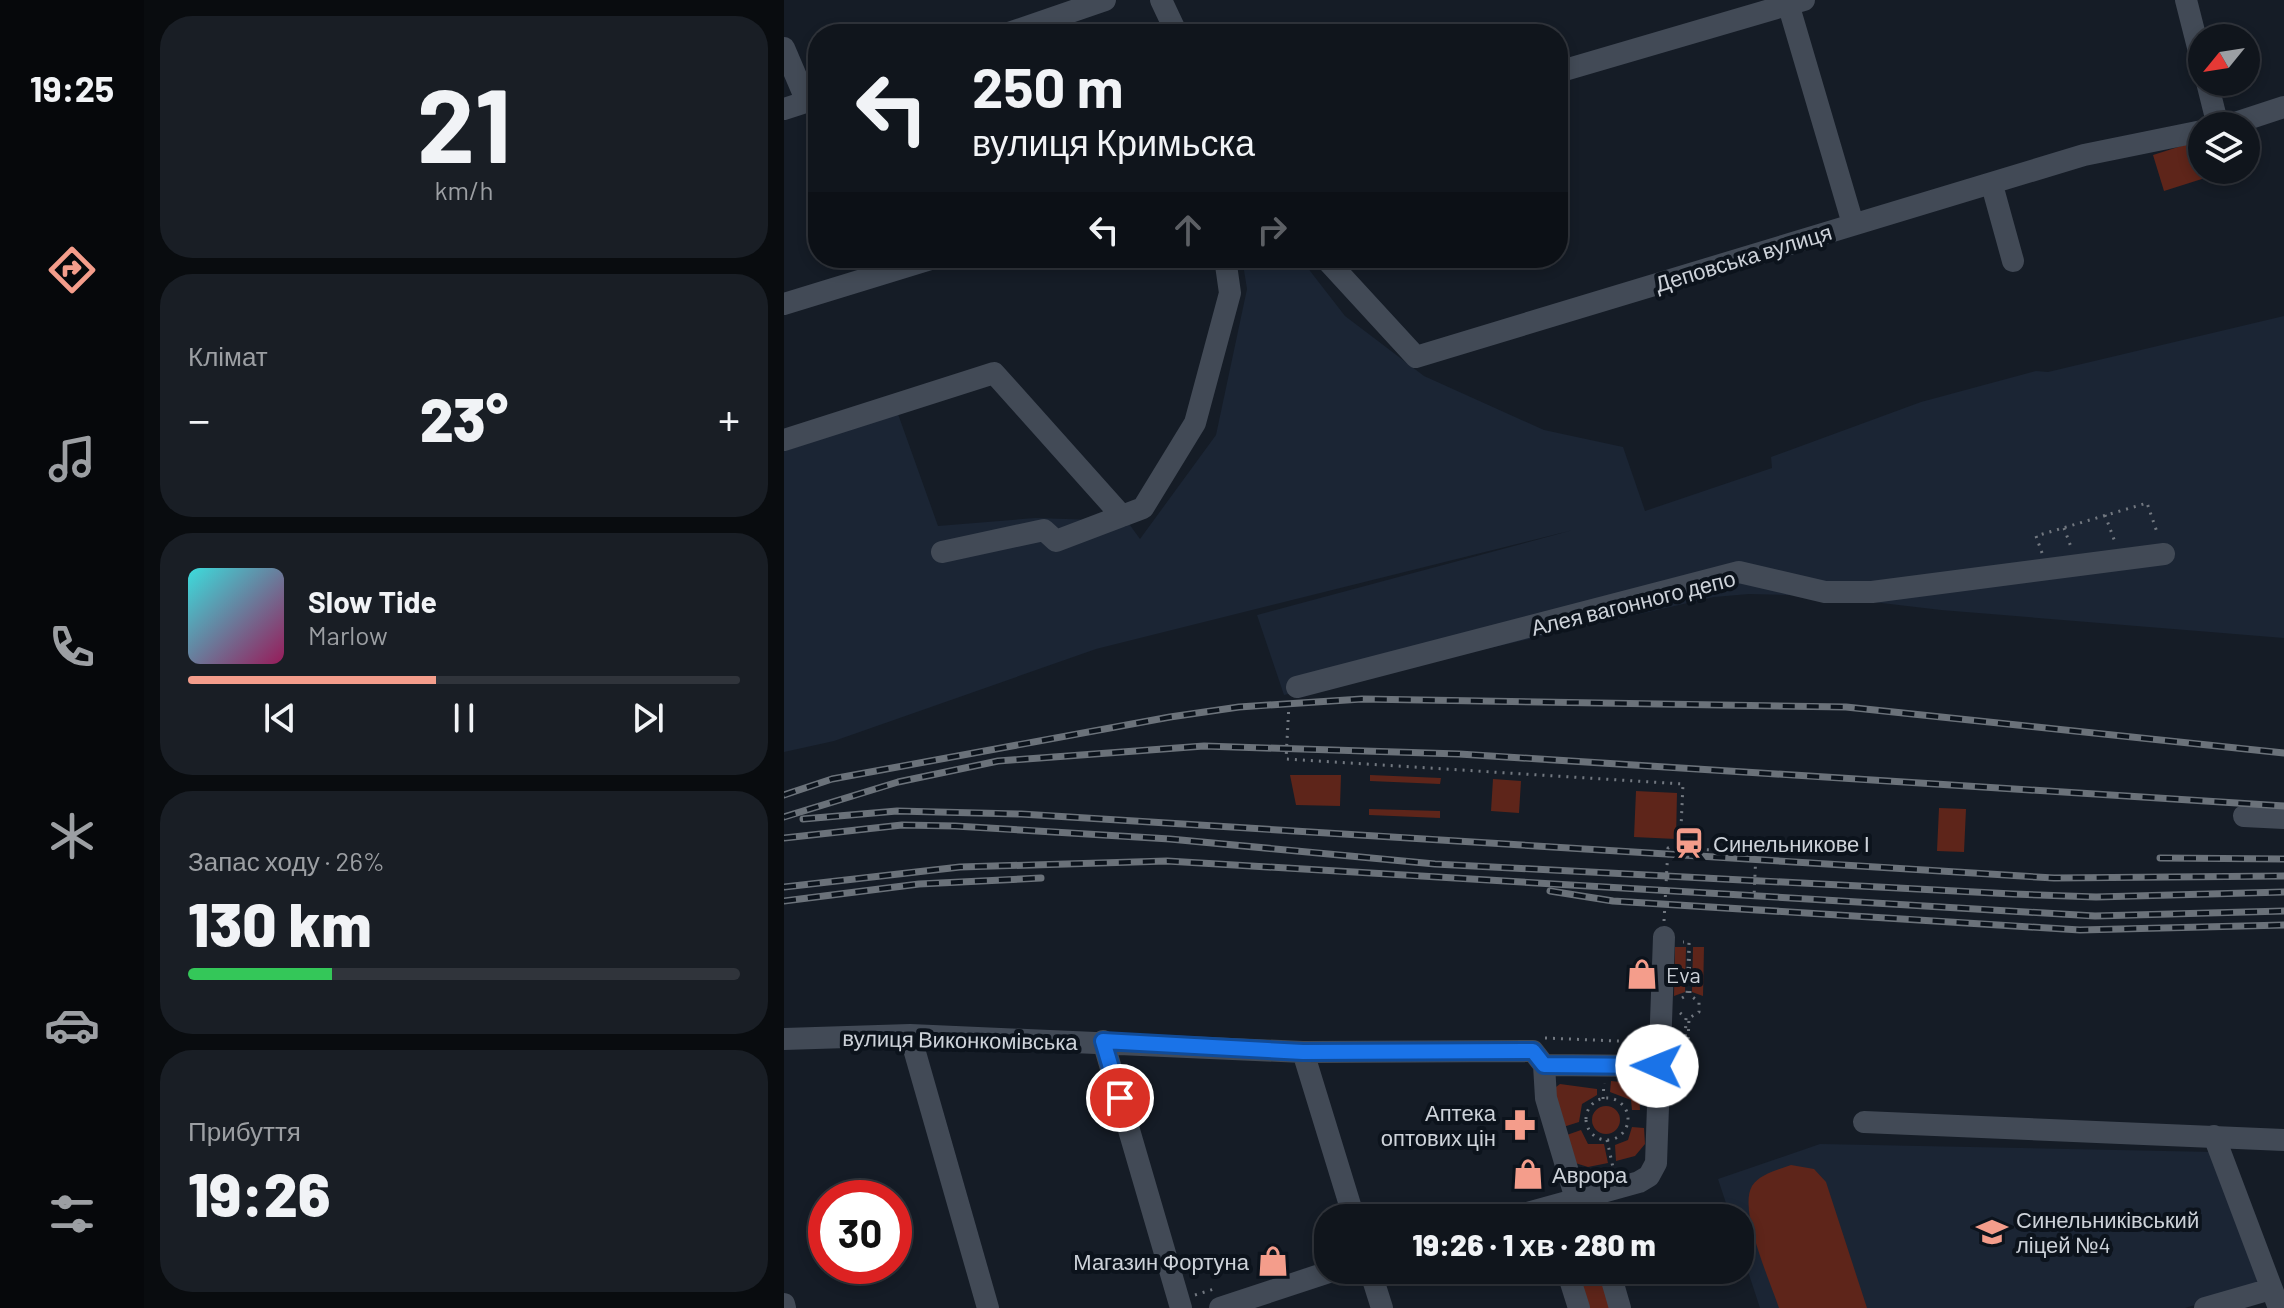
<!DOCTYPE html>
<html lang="uk">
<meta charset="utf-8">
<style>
body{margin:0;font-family:Barlow,sans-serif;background:#191e25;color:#f1f3f6;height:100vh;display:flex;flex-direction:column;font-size:30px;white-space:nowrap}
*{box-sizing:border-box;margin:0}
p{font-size:26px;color:#9c9fa3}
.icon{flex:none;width:44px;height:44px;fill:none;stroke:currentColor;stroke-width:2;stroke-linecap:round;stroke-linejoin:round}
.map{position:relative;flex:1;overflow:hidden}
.sheet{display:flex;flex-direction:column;gap:16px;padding:16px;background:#090c0f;width:640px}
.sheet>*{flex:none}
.top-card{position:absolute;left:24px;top:24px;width:760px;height:244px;border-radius:32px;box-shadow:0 4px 12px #0003,0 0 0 2px #30343b;background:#10151c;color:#f1f3f6;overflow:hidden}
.needle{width:52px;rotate:240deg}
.tools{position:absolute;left:1404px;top:24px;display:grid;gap:16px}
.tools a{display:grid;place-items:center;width:72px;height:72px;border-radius:50%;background:#10151c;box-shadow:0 4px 12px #0003,0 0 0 2px #30343b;font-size:40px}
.speed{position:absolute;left:24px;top:1180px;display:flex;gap:16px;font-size:40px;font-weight:700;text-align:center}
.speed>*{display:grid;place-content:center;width:104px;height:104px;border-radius:50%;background:#10151c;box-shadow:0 4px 12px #0003,0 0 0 2px #30343b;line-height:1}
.speed .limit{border:12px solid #d22;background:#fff;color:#111}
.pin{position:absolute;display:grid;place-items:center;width:68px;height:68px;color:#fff;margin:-34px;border:4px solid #fff;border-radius:50%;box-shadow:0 2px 8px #0007}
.me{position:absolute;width:88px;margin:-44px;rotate:271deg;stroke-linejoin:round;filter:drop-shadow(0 0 6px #0008)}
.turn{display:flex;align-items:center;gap:28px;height:168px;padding:0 32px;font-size:36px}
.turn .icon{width:104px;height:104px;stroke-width:2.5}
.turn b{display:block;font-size:56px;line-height:68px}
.lanes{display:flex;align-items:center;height:76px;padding:0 32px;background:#0003;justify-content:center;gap:40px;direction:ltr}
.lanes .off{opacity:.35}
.big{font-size:60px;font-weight:800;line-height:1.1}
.sheet .tile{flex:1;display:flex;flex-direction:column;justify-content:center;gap:12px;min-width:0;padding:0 28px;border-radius:32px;background:#191e25}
.sheet .dial{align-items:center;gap:0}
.dial b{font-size:104px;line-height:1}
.song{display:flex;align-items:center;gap:24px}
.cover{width:96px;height:96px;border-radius:12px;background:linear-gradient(135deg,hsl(180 70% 55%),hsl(330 70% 35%))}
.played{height:8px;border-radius:4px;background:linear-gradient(90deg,#f49d8b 45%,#30343b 45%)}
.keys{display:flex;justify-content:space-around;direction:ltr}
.heat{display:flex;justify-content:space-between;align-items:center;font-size:44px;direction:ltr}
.charge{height:12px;border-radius:6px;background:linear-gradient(90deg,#34c759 26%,#30343b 0)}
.trip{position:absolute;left:530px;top:1204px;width:440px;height:80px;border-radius:32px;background:#10151c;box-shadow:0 4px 12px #0003,0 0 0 2px #30343b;font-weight:800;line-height:80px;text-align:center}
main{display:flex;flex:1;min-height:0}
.tab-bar{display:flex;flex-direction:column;width:144px;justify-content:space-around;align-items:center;background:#06080b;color:#9c9fa3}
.tab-bar .icon{width:56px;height:56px}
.tab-bar .active{color:#f49d8b}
.tab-bar b{font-size:36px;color:#f1f3f6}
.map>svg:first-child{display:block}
.built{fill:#1b2534}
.green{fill:#5e251a}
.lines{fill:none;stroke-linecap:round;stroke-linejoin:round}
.path{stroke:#727880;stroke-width:3;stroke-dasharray:2 6;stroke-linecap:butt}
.minor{stroke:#424a56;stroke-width:22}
.rail-casing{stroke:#6b727a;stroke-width:7}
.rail{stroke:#0c131c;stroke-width:4;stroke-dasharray:12;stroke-linecap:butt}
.route-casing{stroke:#114b97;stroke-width:20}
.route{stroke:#1a73e8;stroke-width:14}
.labels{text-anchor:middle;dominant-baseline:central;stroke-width:8;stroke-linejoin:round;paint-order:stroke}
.street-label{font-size:22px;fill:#cdd2d9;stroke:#0c131c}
.poi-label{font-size:22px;fill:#cdd2d9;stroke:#0c131c;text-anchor:start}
</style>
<main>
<nav class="tab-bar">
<b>19:25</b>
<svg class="icon active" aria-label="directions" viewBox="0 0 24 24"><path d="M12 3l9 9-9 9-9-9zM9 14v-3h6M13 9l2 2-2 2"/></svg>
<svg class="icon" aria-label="music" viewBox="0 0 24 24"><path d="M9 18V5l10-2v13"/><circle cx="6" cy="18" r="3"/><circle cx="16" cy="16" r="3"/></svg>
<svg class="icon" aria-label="phone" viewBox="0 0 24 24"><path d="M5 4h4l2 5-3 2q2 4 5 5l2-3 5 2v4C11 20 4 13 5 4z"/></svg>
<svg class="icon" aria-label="climate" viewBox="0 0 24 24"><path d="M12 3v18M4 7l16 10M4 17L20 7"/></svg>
<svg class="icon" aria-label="car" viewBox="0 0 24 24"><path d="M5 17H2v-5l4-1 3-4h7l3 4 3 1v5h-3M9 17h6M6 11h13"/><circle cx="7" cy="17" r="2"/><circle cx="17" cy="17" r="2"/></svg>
<svg class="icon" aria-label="filters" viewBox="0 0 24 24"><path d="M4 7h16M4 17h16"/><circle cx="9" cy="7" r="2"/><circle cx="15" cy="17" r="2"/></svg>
</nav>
<section class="sheet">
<div class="tile dial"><b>21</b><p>km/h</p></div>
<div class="tile"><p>Клімат</p>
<div class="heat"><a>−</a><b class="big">23°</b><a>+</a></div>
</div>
<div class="tile">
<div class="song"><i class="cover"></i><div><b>Slow Tide</b><p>Marlow</p></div></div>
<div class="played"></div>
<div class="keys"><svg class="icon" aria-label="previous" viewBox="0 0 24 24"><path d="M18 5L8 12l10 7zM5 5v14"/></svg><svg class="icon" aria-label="pause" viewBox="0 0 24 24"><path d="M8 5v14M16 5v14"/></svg><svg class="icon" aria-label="next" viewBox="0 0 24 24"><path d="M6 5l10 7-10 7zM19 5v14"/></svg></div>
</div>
<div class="tile"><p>Запас ходу · 26%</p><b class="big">130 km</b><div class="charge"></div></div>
<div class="tile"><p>Прибуття</p><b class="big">19:26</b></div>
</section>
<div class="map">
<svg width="1500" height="1308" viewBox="0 0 1500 1308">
<rect width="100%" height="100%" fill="#151c26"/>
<!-- built -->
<path class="built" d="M458,258H516L561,316L640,376L760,430L839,447L861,511L988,468L987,457L1137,402L1252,371L1264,372L1500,316V638L1157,610L1038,596L965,594L930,597L500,695L473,615L789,530L312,649L50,741L0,752V451L114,414L154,526L251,518L343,521L356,539L432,435L463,289Z
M1036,1144L1430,1152L1478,1285L1401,1308H976L956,1247V1218H947L934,1179Z"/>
<!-- green -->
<path class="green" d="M1410,142L1421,178L1380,191L1369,155Z
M506,775H557L556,806L512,805Z
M586,775L657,778L656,784L586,781Z
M709,779L737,781L735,813L707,811Z
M852,791L893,793L892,839L850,837Z
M1155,808L1182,809L1180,852L1153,851Z
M585,809L656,811V818L585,815Z
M891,947H902L901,992L890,996Z
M909,947H920L919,996L908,992Z
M827,1081L847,1083L855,1093L856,1110H848L847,1100L826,1092Z
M776,1084L813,1089V1095L798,1104L795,1122L776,1128L768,1090Z
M808 1120a14 14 0 1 1 28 0a14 14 0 1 1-28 0Z
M848,1127L860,1128L861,1144L851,1156L832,1161L831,1145L844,1140Z
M797,1130L804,1144H820L824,1163L804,1167L788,1162L780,1136Z
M1007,1165L1030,1169L1042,1182L1083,1308H995C986,1281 954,1210 968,1186C976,1174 993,1170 1007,1165Z
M791,1270H815L827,1308H802Z"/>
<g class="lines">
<!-- path -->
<path class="path" d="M1321,515L1331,542
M1280,528L1287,547
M1258,553L1252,536L1363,503L1374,535
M505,704L502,759L899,784L896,849
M880,921L884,848L972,852L970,897
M898,998L903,995L905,942H899
M761,1038L857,1042
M893,1043L901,1044L902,1018L894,1011
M901,1044H904L905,1018L915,1012V1002L906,995L905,942
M802 1119a21 21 0 1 1 42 0a21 21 0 1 1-42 0Z
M819,1099L820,1083
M823,1140L830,1172
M669,1218L711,1205
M411,1295L430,1289"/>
<!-- minor -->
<path class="minor" d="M377,0L393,34
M1003,0L1069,224
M1402,0L1418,63
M222,34L321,0
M0,48L23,102
M774,72L1020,0
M1423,82L1434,126
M0,109L34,98
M1442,126L1500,107
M1208,185L1229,261
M541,258L632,357L1300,155L1418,131
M0,304L150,258
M0,440L210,373L338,516
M158,552L260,530L272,541L359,508L411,423L446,293L441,258
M513,687L955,572L1041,592H1088L1380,554
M1460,816L1500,818
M126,1035L204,1308
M0,1039L126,1035L519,1052L749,1051L760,1065
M319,1041L397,1308
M519,1052L570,1218
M760,1065L762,1098L792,1199
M760,1065L873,1066
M1080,1122L1500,1140
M1430,1136L1495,1308
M725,1218L855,1182L865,1176L872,1163L880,937
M586,1270L598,1308
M783,1270L795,1308
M825,1270L836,1308
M0,1304L1,1308
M436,1308L551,1270
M1421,1308L1487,1289"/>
<defs>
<path id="rail" d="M0,795L48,779L386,717L455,707L578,699L1062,707L1500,753
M0,817L114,782L214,761L420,746L675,754L1500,806
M19,819L113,811L237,814L1270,878L1500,876
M0,838L118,825L171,826L386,839L651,864L1229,894L1312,897L1500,892
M1376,858L1500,859
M0,887L176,867L383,861L1311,916L1500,911
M766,891L829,901L1296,930L1500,925
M0,901L135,884L257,878"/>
</defs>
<!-- rail casing -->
<use href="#rail" class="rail-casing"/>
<!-- rail -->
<use href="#rail" class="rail"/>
</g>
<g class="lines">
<defs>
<path id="route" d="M336,1098L319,1041L519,1052L749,1051L760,1065L873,1066"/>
</defs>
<!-- route casing -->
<use href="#route" class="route-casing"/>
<!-- route -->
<use href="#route" class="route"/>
</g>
<!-- icons -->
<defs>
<symbol id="station-bare" viewBox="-9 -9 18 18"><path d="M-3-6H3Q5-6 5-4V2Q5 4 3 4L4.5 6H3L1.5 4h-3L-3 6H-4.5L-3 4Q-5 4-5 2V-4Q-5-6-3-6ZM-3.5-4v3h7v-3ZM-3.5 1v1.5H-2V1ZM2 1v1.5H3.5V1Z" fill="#f49d8b" stroke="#0c131c" stroke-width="2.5" paint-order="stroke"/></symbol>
<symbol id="shop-bare" viewBox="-9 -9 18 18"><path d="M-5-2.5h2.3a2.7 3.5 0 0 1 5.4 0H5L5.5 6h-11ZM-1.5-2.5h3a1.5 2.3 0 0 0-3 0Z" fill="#f49d8b" stroke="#0c131c" stroke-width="2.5" paint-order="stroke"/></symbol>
<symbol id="pharmacy-bare" viewBox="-9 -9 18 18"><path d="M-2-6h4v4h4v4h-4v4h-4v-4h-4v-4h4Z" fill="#f49d8b" stroke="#0c131c" stroke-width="2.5" paint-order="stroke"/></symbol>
<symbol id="school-bare" viewBox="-9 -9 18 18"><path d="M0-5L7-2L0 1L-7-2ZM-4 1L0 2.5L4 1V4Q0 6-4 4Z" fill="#f49d8b" stroke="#0c131c" stroke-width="2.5" paint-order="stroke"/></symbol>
</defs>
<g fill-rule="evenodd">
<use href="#station-bare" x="883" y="821" width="44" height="44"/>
<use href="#shop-bare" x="836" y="952" width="44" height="44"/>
<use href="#pharmacy-bare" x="714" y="1103" width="44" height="44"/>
<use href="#shop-bare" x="722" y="1152" width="44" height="44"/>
<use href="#school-bare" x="1186" y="1210" width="44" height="44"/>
<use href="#shop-bare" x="467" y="1239" width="44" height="44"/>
</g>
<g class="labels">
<!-- street labels -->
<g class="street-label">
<text transform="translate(959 257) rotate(-17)">Деповська вулиця</text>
<text transform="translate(849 602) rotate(-14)">Алея вагонного депо</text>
<text transform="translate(176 1039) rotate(1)">вулиця Виконкомівська</text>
</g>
<!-- poi labels -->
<g class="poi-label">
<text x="929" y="843">Синельникове І</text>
<text x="882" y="974">Eva</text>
<text x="712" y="1112" text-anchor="end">Аптека<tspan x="712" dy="25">оптових цін</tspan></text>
<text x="768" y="1174">Аврора</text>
<text x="1232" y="1219">Синельниківський<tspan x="1232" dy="25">ліцей №4</tspan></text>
<text x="465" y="1261" text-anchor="end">Магазин Фортуна</text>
</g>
</g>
</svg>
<div class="tools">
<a><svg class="needle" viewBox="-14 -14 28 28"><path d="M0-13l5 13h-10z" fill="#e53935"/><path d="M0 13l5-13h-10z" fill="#9c9fa3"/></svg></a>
<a><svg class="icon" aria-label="layers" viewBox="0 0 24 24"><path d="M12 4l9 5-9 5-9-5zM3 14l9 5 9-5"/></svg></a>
</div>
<div class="speed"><div class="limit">30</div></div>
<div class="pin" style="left:336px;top:1098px;background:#d93025"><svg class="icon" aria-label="arrive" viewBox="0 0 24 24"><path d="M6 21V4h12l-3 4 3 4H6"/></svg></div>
<svg class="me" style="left:873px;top:1066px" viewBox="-20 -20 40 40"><circle r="19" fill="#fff"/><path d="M0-13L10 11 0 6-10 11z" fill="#1a73e8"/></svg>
<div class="trip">19:26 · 1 хв · 280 m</div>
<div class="top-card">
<div class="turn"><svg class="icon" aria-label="left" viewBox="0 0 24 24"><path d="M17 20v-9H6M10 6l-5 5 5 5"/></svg><div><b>250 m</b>вулиця Кримьска</div></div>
<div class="lanes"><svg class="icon" aria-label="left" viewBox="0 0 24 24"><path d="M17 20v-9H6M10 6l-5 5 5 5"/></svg><svg class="icon off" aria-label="ahead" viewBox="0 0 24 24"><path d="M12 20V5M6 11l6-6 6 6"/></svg><svg class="icon off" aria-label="right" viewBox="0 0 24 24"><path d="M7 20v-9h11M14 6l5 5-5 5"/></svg></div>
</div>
</div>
</main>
